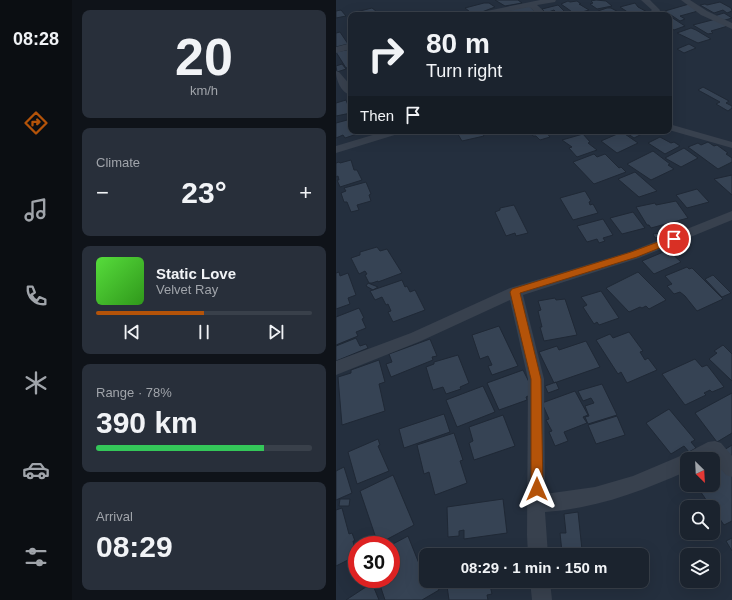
<!DOCTYPE html>
<meta charset="utf-8">
<style>
body{margin:0;font-family:Helvetica,sans-serif;background:#282f3a;color:#f1f3f6;height:100vh;display:flex;flex-direction:column;font-size:15px;white-space:nowrap}
*{box-sizing:border-box;margin:0}
p{font-size:13px;color:#a0a4aa}
.icon{flex:none;width:22px;height:22px;fill:none;stroke:currentColor;stroke-width:2;stroke-linecap:round;stroke-linejoin:round}
.map{position:relative;flex:1;overflow:hidden}
.drawer{display:flex;flex-direction:column;gap:10px;padding:10px;background:#0f1319;width:264px}
.drawer>*{flex:none}
.banner{position:absolute;left:12px;top:12px;width:324px;height:122px;border-radius:8px;box-shadow:0 4px 16px #0002,0 0 0 1px #39404a;background:#1b232e;color:#f1f3f6;overflow:hidden}
.needle{width:26px;rotate:156deg}
.buttons{position:absolute;left:344px;top:452px;display:grid;gap:8px}
.buttons a{display:grid;place-items:center;width:40px;height:40px;border-radius:8px;background:#1b232e;box-shadow:0 4px 16px #0002,0 0 0 1px #39404a;font-size:20px}
.speed{position:absolute;left:12px;top:536px;display:flex;gap:8px;font-size:20px;font-weight:700;text-align:center}
.speed>*{display:grid;place-content:center;width:52px;height:52px;border-radius:50%;background:#1b232e;box-shadow:0 4px 16px #0002,0 0 0 1px #39404a;line-height:1}
.speed .limit{border:6px solid #d22;background:#fff;color:#111}
.pin{position:absolute;display:grid;place-items:center;width:34px;height:34px;color:#fff;margin:-17px;border:2px solid #fff;border-radius:50%;box-shadow:0 1px 4px #0007}
.me{position:absolute;width:44px;margin:-22px;rotate:0deg;stroke-linejoin:round;filter:drop-shadow(0 0 3px #0008)}
.turn{display:flex;align-items:center;gap:14px;height:84px;padding:0 12px;font-size:18px}
.turn .icon{width:52px;height:52px;stroke-width:2.5}
.turn b{display:block;font-size:28px;line-height:34px}
.then{display:flex;align-items:center;height:38px;padding:0 12px;background:#0003;gap:8px;font-size:15px}
.big{font-size:30px;font-weight:600;line-height:1.1}
.drawer .widget{flex:1;display:flex;flex-direction:column;justify-content:center;gap:6px;min-width:0;padding:0 14px;border-radius:8px;background:#282f3a}
.drawer .dial{align-items:center;gap:0}
.dial b{font-size:52px;line-height:1}
.song{display:flex;align-items:center;gap:12px}
.cover{width:48px;height:48px;border-radius:6px;background:linear-gradient(135deg,hsl(110 70% 55%),hsl(110 70% 35%))}
.played{height:4px;border-radius:2px;background:linear-gradient(90deg,#b45309 50%,#39404a 50%)}
.keys{display:flex;justify-content:space-around;direction:ltr}
.heat{display:flex;justify-content:space-between;align-items:center;font-size:22px;direction:ltr}
.charge{height:6px;border-radius:3px;background:linear-gradient(90deg,#34c759 78%,#39404a 0)}
.trip{position:absolute;left:83px;top:548px;width:230px;height:40px;border-radius:8px;background:#1b232e;box-shadow:0 4px 16px #0002,0 0 0 1px #39404a;font-weight:600;line-height:40px;text-align:center}
main{display:flex;flex:1;min-height:0}
.tabs{display:flex;flex-direction:column;width:72px;justify-content:space-around;align-items:center;background:#0b0e12;color:#a0a4aa}
.tabs .icon{width:28px;height:28px}
.tabs .current{color:#b45309}
.tabs b{font-size:18px;color:#f1f3f6}
.map>svg:first-child{display:block}
.building{fill:#364354;stroke:#1f2835}
.lines{fill:none;stroke-linecap:round;stroke-linejoin:round}
.street{fill:#38414e;fill-rule:evenodd}
.route{fill:#b45309;stroke:#753606}
</style>
<main>
<nav class="tabs">
<b>08:28</b>
<svg class="icon current" aria-label="directions" viewBox="0 0 24 24"><path d="M12 3l9 9-9 9-9-9zM9 14v-3h6M13 9l2 2-2 2"/></svg>
<svg class="icon" aria-label="music" viewBox="0 0 24 24"><path d="M9 18V5l10-2v13"/><circle cx="6" cy="18" r="3"/><circle cx="16" cy="16" r="3"/></svg>
<svg class="icon" aria-label="phone" viewBox="0 0 24 24"><path d="M5 4h4l2 5-3 2q2 4 5 5l2-3 5 2v4C11 20 4 13 5 4z"/></svg>
<svg class="icon" aria-label="climate" viewBox="0 0 24 24"><path d="M12 3v18M4 7l16 10M4 17L20 7"/></svg>
<svg class="icon" aria-label="car" viewBox="0 0 24 24"><path d="M5 17H2v-5l4-1 3-4h7l3 4 3 1v5h-3M9 17h6M6 11h13"/><circle cx="7" cy="17" r="2"/><circle cx="17" cy="17" r="2"/></svg>
<svg class="icon" aria-label="filters" viewBox="0 0 24 24"><path d="M4 7h16M4 17h16"/><circle cx="9" cy="7" r="2"/><circle cx="15" cy="17" r="2"/></svg>
</nav>
<section class="drawer">
<div class="widget dial"><b>20</b><p>km/h</p></div>
<div class="widget"><p>Climate</p>
<div class="heat"><a>−</a><b class="big">23°</b><a>+</a></div>
</div>
<div class="widget">
<div class="song"><i class="cover"></i><div><b>Static Love</b><p>Velvet Ray</p></div></div>
<div class="played"></div>
<div class="keys"><svg class="icon" aria-label="previous" viewBox="0 0 24 24"><path d="M18 5L8 12l10 7zM5 5v14"/></svg><svg class="icon" aria-label="pause" viewBox="0 0 24 24"><path d="M8 5v14M16 5v14"/></svg><svg class="icon" aria-label="next" viewBox="0 0 24 24"><path d="M6 5l10 7-10 7zM19 5v14"/></svg></div>
</div>
<div class="widget"><p>Range · 78%</p><b class="big">390 km</b><div class="charge"></div></div>
<div class="widget"><p>Arrival</p><b class="big">08:29</b></div>
</section>
<div class="map">
<svg width="396" height="600" viewBox="0 0 396 600">
<rect width="100%" height="100%" fill="#242f3e"/>
<!-- building -->
<path class="building" d="M159,0H182L186,3L169,6Z
M260,0L270,1L276,6L261,9L254,4L257,3L255,1Z
M232,1L234,2L241,1L245,4H243L253,10L239,14L225,4Z
M384,2L395,8L396,11L391,13L387,10L378,13L364,5L369,4L371,5Z
M148,3H153L159,7L138,15L129,8Z
M299,3L302,7L313,13L296,15L284,7Z
M353,4L362,11L344,16L349,19L344,21L329,11Z
M222,5L229,12L222,14L218,10L210,13L206,9Z
M193,6L201,13L192,15H176L170,10Z
M36,8L45,15H23L20,12Z
M271,8H275L288,15H268L262,11Z
M5,10L10,16L0,18V11Z
M388,13L396,18L386,21L378,16Z
M335,17L349,26L338,30L333,27V18Z
M380,19L392,26L375,31L377,33L372,34L357,25Z
M355,28L360,30L375,39L362,43L341,33Z
M4,32L12,44L0,47V33Z
M353,44L360,48L348,53L341,49Z
M15,49V67L10,68L0,52Z
M6,64L10,69L1,72L0,66Z
M367,87L393,101L390,103L396,106V108L392,111L380,104L384,102L362,90Z
M10,100L15,113L0,116V103Z
M15,119V131H18L21,134L9,138L7,135L0,138V123Z
M120,131H145L148,136L126,141Z
M194,131H209L214,137L204,140L200,136H197Z
M288,131H312L298,138Z
M286,132L302,143L281,153L265,141Z
M247,134L254,142L252,143L261,150L241,157L233,148L236,147L226,140Z
M324,137L335,143L338,142L344,146L329,154L312,143Z
M372,142L378,146L381,145L392,153L390,154L396,158V162L382,169L352,147L362,143L365,145Z
M348,148L362,158L345,167L329,158Z
M317,151L334,164L332,165L338,169L315,180L291,164Z
M258,154L261,157L269,154L283,168L285,167L290,172L258,184L237,162Z
M15,160L18,170H21L26,180L4,187L1,180H3L2,176L0,177V163L3,162L4,163Z
M299,172L315,186L321,191L303,197L282,179Z
M396,175V195L378,179Z
M30,182L35,194L33,195L35,201L21,205L23,210L15,212L11,202H8L5,193L10,191L8,188Z
M361,189L373,202L351,208L340,195Z
M249,191L255,201L253,202L254,205L257,204L262,213L237,220L224,198Z
M340,201L352,218L315,228L313,225H311L300,207L319,203L320,205Z
M178,205L192,233L180,236L179,233L170,236L159,212L164,210V208Z
M297,212L309,228L286,234L274,218Z
M267,219L277,235L267,238L269,241L263,243L261,239L251,242L241,226Z
M330,232L331,235L319,238L317,234Z
M346,244L350,248L341,252L337,248Z
M41,247L44,251L51,249L66,273L42,282V281L36,283H33L29,275L31,274L29,271L23,274L15,258L24,255V252Z
M332,250L345,262L318,274L306,261Z
M351,267L353,269L356,268L387,299L361,311L349,296L344,292L338,294L331,286L336,284L329,276Z
M3,272L4,276L12,273L20,295L12,298L14,304L0,309V273Z
M302,272L330,300L313,309L310,306L306,308L304,307L293,312L270,288Z
M377,275L395,293L386,297L369,279Z
M66,280L69,287L71,286L74,292L79,290L89,310L57,322L52,312L55,311L52,304L50,305L46,297L39,300L34,291Z
M32,283L42,287L37,290L30,286Z
M265,291L283,318L263,325L261,322L258,324L247,307L251,305L245,297Z
M219,298L220,300L229,299L241,335L208,341L204,327H206L202,311L205,310L202,301Z
M23,308L28,318L26,319L30,328L20,332L22,336L0,345V317Z
M163,326L182,366L156,375L152,366L156,365L152,356L144,359L136,335Z
M293,332L307,351L304,352L309,360L312,358L321,370L291,383L285,372L282,374L260,340L274,334L277,338Z
M20,338L24,346L30,344L32,348L0,361V346Z
M94,339L101,356L96,357L97,360L55,377L50,364L56,362L53,354Z
M250,341L264,367L218,383L203,352L221,346L223,350Z
M387,345L396,354V381L373,359L381,353L378,351Z
M122,355L133,383L124,387L125,389L110,394L107,387L97,390L90,367L98,364V362Z
M359,359L366,367L371,365L388,387L376,392L374,390L368,393L370,395L349,405L326,374Z
M43,360L49,382L43,384L49,411L6,425L2,377L15,373V370Z
M187,370L196,388V394L190,397L191,400L163,410L151,383Z
M220,382L223,389L212,393L209,386Z
M266,384L281,415L252,424L249,417L253,416L249,406L258,403L255,398L247,401L242,391Z
M147,386L159,412L121,427L110,400Z
M239,391L252,415L247,417L251,423L228,432L232,441L219,446L213,432L216,431L210,420L213,419L206,403Z
M396,393V433L381,442L359,413Z
M333,409L359,440L355,442L360,448L353,452L348,446L335,454L310,423Z
M108,414L114,432L68,448L63,429Z
M167,415L179,446L138,460L133,443L137,441L133,427Z
M281,416L289,435L260,444L252,425Z
M118,433L127,460L124,461L131,483L99,495L93,472L88,474L81,445Z
M42,439L44,445L42,446L53,471L21,484L12,452Z
M396,445V460L388,450Z
M387,466L396,477V521L388,525L377,509V507H375L360,485H377V472Z
M8,467L16,493L0,500V471Z
M57,475L78,525L42,544L24,491Z
M4,499H14L13,506H3Z
M167,499L171,533L128,539V530L123,531V536L112,537L111,507Z
M6,508L13,534L16,533L19,541H17L20,556L0,566V510Z
M242,512L246,550L226,552L224,533H230L228,514Z
M72,536L90,581H99L103,590L86,600H49L42,579H55V545Z
M396,538V551L390,541Z
M129,581H153L156,594L151,595L152,600H113L111,586Z
M36,583L43,600H10Z"/>
<g class="lines">
<!-- street -->
<path class="street" d="M204,0H220L219,2L201,5L212,15H203L193,7L153,15H137L141,13Z
M305,0H314L324,10L322,15H310L316,10Z
M345,0H354L371,11L396,23V29L365,15Z
M15,43V49L0,53V47Z
M0,71L3,72L15,86V95C5,93 0,80 0,71Z
M333,124L396,142V148L333,130Z
M50,131H66L65,133L0,153V146Z
M396,211V220L303,258L187,295L208,379L209,494L259,487L297,476L349,454L372,442L379,441L385,443L396,456V477L390,475L375,458L372,459H351V471C306,491 259,509 209,512L212,555H192L191,535L192,379L174,300L85,341L0,375V361L75,333L174,288L293,252Z
M194,581H214L216,600H196Z"/>
</g>
<!-- route -->
<path class="route" d="M338,236L342,239L341,241L301,257L184,293L205,379L207,489L205,493L201,494L197,493L195,489V379L174,292L176,289L295,252Z"/>
</svg>
<div class="buttons">
<a><svg class="needle" viewBox="-14 -14 28 28"><path d="M0-13l5 13h-10z" fill="#e53935"/><path d="M0 13l5-13h-10z" fill="#a0a4aa"/></svg></a>
<a><svg class="icon" aria-label="search" viewBox="0 0 24 24"><circle cx="10" cy="10" r="6"/><path d="M15 15l6 6"/></svg></a>
<a><svg class="icon" aria-label="layers" viewBox="0 0 24 24"><path d="M12 4l9 5-9 5-9-5zM3 14l9 5 9-5"/></svg></a>
</div>
<div class="speed"><div class="limit">30</div></div>
<div class="pin" style="left:338px;top:239px;background:#d93025"><svg class="icon" aria-label="arrive" viewBox="0 0 24 24"><path d="M6 21V4h12l-3 4 3 4H6"/></svg></div>
<svg class="me" style="left:201px;top:489px" viewBox="-20 -20 40 40"><path d="M0-17L14 15 0 8-14 15z" fill="#b45309" stroke="#fff" stroke-width="4"/></svg>
<div class="trip">08:29 · 1 min · 150 m</div>
<div class="banner">
<div class="turn"><svg class="icon" aria-label="right" viewBox="0 0 24 24"><path d="M7 20v-9h11M14 6l5 5-5 5"/></svg><div><b>80 m</b>Turn right</div></div>
<div class="then">Then<svg class="icon" aria-label="arrive" viewBox="0 0 24 24"><path d="M6 21V4h12l-3 4 3 4H6"/></svg></div>
</div>
</div>
</main>
